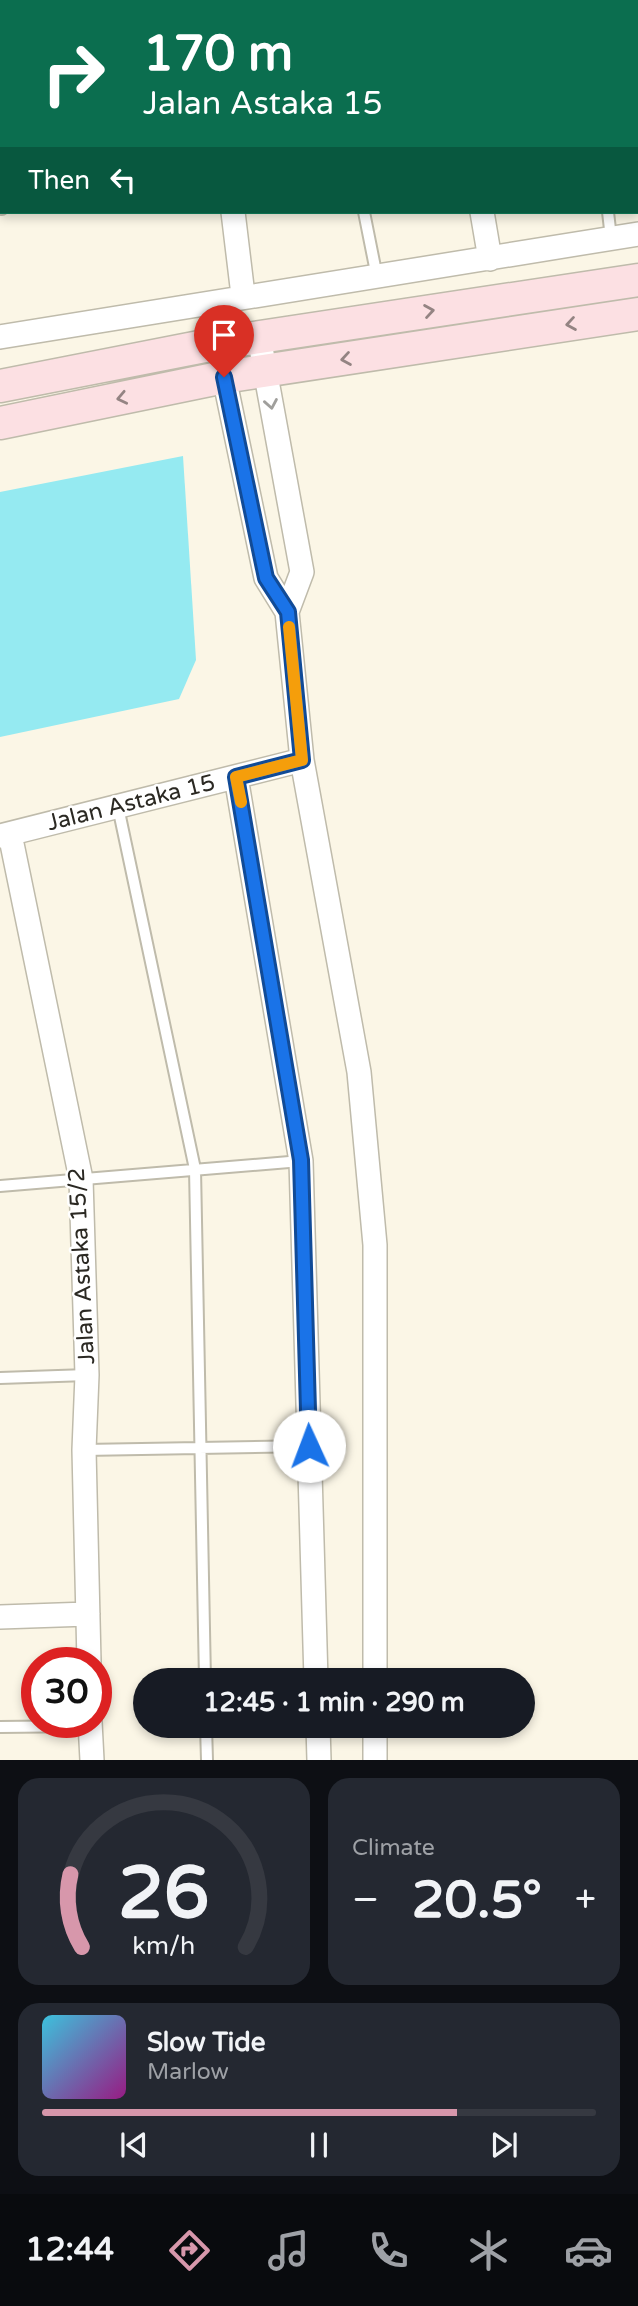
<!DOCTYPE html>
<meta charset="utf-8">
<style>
body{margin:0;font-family:"Varela Round",sans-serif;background:#242831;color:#f1f3f6;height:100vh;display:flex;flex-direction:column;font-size:26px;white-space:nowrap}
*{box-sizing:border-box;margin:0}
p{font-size:23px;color:#9ea1a6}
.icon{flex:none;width:38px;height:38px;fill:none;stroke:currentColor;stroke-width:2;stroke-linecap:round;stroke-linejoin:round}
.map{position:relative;height:1760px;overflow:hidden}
.sheet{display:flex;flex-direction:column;gap:18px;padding:18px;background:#0d0f14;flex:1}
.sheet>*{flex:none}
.top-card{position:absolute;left:0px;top:0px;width:639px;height:214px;box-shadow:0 4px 10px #0003;background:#0b6e4f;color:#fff;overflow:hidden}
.speed{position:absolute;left:21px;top:1647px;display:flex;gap:14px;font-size:35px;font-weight:700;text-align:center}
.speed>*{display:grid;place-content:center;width:91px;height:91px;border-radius:50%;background:#171b24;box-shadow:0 4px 10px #0003;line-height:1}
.speed .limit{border:10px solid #d22;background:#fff;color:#111}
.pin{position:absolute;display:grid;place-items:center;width:60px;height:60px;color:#fff;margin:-72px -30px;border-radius:50% 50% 50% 0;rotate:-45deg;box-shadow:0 0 7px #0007}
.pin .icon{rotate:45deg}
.me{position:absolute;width:77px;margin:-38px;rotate:358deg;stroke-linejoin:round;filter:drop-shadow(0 0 5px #0008)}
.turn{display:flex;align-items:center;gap:24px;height:147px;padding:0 28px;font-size:32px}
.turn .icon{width:91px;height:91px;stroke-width:2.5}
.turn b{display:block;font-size:49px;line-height:60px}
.then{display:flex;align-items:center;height:66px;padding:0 28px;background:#0003;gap:14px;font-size:26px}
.big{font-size:52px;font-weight:800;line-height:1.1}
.sheet .widget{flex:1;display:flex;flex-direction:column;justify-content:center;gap:10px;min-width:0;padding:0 24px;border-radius:21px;background:#242831}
.sheet .dial{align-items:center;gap:0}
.dial svg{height:182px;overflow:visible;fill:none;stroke:#363941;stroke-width:7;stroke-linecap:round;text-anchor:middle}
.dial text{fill:#f1f3f6;stroke:none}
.song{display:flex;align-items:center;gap:21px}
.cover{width:84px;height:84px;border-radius:10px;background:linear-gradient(135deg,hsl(190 70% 55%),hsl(310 70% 35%))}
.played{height:7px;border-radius:4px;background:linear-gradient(90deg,#d797ab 75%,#363941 75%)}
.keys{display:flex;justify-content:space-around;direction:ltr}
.heat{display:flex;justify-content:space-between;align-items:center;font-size:38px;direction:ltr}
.sheet .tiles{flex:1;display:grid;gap:18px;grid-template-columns:1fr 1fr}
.widget:last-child{grid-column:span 2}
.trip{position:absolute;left:133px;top:1668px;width:402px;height:70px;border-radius:35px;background:#171b24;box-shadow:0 4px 10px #0003;font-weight:800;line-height:70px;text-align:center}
.menu{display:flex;height:112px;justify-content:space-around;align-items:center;background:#090b0e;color:#9ea1a6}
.menu .icon{width:49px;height:49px}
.menu .current{color:#d797ab}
.menu b{font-size:32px;color:#f1f3f6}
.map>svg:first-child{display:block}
.water{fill:#95eaf1}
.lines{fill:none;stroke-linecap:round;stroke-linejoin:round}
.lane-casing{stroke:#bfbbab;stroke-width:14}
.street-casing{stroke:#bfbbab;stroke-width:26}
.secondary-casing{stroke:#bfbbab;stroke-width:35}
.lane{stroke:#fff;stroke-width:10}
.street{stroke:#fff;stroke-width:23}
.secondary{stroke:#fce0e3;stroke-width:32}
.oneway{stroke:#948483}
.oneway2{stroke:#a09f9c}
.route-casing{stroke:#114b97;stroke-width:18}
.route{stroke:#1a73e8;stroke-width:12}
.slow{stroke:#f59e0b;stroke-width:12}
.labels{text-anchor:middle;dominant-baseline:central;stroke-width:5;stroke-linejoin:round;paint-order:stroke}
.street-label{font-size:23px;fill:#2b2923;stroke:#fff}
</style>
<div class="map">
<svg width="638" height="1760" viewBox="0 0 638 1760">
<rect width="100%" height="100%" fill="#fbf6e6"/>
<!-- water -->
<path class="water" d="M183,456L196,660L179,699L0,737V492Z"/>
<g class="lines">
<defs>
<path id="lane" d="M81,0V2
M323,0V2
M580,0V2
M0,209H2
M364,212L377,277
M608,212L611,238
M118,807L195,1169L205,1680
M0,1186L301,1161
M0,1378L87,1375
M84,1450L309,1446
M206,1726L207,1760
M0,1727L90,1726"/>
<path id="street" d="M205,0L206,2
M446,0L447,2
M0,90H2
M233,212L243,295
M482,212L490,259
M0,337L638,234
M259,337L302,572L287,612L302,760L359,1072L375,1245V1680
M220,343L224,377L266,578L287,612
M236,777L301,1161L316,1680
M10,834L81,1179L87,1375L84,1450L89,1662
M0,836L302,760
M0,1617L88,1614
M90,1722L92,1760
M318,1726L319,1760
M375,1726V1760"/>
<path id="secondary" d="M0,386L220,343L638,280
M0,423L224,377L638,314"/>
</defs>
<!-- lane casing -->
<use href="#lane" class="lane-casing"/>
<!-- street casing -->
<use href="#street" class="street-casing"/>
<!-- secondary casing -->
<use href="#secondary" class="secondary-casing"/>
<!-- lane -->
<use href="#lane" class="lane"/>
<!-- street -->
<use href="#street" class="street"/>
<!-- secondary -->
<use href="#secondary" class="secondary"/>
</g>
<!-- one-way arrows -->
<defs><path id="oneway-chevron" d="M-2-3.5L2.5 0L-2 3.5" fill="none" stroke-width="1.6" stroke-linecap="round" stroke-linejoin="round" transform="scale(1.75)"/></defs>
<g class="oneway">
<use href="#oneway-chevron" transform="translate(429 311) rotate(-9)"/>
<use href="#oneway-chevron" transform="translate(571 324) rotate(171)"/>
<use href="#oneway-chevron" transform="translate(346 359) rotate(171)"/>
<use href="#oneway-chevron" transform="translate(122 398) rotate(168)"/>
</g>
<use class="oneway2" href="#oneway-chevron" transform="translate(271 404) rotate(80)"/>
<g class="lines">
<defs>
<path id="route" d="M224,377L266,578L288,612L302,760L236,777L301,1160L309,1446"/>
</defs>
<!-- route casing -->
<use href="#route" class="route-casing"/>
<!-- route -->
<use href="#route" class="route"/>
<!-- slow -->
<path class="slow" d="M241,802L236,777L302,760L289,627"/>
</g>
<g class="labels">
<!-- street labels -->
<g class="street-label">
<text transform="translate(131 803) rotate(-14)">Jalan Astaka 15</text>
<text transform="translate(82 1266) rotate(-93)">Jalan Astaka 15/2</text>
</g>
</g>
</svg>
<div class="speed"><div class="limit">30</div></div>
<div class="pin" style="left:224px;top:377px;background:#d93025"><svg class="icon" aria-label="arrive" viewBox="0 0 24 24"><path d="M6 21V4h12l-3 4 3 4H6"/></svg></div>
<svg class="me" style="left:309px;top:1446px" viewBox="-20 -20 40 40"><circle r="19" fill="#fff"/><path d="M0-13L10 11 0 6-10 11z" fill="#1a73e8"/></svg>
<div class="trip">12:45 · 1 min · 290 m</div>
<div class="top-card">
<div class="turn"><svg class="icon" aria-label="right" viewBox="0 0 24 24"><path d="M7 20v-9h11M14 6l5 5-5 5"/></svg><div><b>170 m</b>Jalan Astaka 15</div></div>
<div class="then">Then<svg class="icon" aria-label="left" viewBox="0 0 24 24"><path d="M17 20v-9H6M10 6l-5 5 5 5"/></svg></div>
</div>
</div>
<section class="sheet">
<div class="tiles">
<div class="widget dial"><svg viewBox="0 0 100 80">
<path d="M14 69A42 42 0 1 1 86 69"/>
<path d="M14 69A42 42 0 0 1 9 37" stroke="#d797ab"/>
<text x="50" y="56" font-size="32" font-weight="700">26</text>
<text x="50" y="72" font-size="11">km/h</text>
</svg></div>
<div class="widget"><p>Climate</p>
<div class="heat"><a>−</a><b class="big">20.5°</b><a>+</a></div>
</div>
<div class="widget">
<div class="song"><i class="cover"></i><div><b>Slow Tide</b><p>Marlow</p></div></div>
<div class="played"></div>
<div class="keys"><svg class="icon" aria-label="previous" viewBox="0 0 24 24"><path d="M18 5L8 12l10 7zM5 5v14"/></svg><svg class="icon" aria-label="pause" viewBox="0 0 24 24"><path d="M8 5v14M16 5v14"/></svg><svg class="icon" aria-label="next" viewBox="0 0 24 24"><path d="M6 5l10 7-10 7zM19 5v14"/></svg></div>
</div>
</div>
</section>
<nav class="menu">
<b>12:44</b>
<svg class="icon current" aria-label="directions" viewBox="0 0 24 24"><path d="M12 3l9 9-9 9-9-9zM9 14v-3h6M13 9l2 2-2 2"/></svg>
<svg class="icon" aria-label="music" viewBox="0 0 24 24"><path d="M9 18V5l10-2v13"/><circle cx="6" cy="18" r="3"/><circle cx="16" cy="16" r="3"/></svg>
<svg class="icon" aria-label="phone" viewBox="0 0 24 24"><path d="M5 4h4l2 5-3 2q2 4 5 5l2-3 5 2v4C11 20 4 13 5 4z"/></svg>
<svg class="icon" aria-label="climate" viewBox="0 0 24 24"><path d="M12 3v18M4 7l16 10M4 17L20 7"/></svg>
<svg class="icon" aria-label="car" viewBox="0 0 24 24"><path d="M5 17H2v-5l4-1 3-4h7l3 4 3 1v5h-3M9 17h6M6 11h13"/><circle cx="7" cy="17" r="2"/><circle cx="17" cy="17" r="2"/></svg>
</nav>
